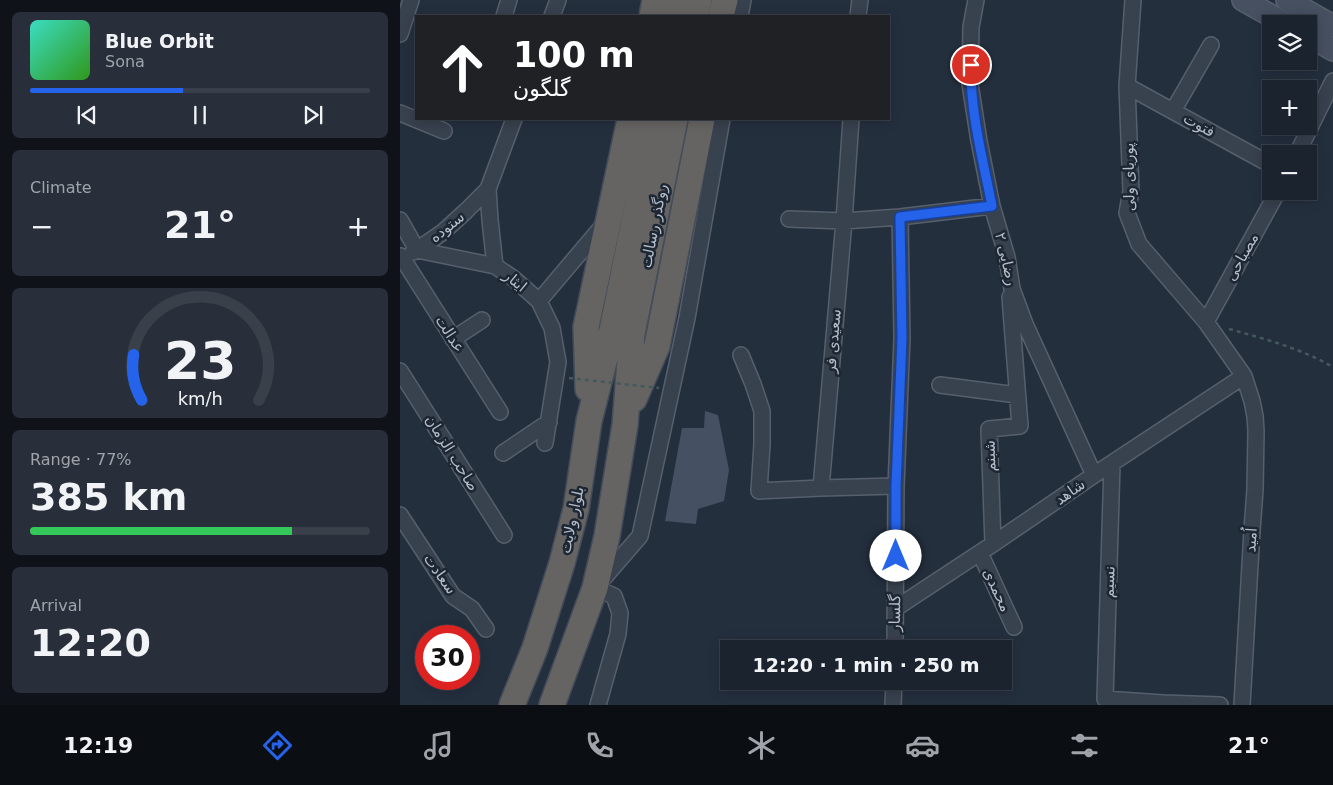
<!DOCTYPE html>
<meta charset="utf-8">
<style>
body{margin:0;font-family:"DejaVu Sans","Noto Naskh Arabic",sans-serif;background:#282f3a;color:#f1f3f6;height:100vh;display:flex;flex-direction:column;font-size:19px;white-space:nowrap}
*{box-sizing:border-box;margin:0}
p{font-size:16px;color:#a0a4aa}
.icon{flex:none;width:28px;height:28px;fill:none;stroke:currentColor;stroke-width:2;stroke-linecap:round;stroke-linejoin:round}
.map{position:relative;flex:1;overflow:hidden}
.side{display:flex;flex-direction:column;gap:12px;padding:12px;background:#0f1319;width:400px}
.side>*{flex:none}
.banner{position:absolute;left:15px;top:15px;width:475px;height:105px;border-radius:0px;box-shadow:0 2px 12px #0003,0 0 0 1px #39404a;background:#202124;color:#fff;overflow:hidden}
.tools{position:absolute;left:862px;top:15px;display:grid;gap:10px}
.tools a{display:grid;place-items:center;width:55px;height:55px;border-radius:0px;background:#1b232e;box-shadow:0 2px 12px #0003,0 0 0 1px #39404a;font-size:25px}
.speed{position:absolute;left:15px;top:625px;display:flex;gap:10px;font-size:25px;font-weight:700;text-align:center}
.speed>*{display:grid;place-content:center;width:65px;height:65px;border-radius:50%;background:#1b232e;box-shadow:0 2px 12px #0003,0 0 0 1px #39404a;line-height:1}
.speed .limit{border:8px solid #d22;background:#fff;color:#111}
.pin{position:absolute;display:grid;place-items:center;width:42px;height:42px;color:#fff;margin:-21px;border:2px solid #fff;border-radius:50%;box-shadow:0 1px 5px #0007}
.me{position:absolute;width:55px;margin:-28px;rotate:0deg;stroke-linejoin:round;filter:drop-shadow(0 0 4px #0008)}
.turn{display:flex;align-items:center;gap:18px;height:105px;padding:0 15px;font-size:22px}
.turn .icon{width:65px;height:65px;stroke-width:2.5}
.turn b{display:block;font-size:35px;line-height:42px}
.big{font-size:38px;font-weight:600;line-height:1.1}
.side .widget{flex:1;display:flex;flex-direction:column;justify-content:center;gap:8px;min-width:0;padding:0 18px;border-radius:8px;background:#282f3a}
.side .dial{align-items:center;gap:0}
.dial svg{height:130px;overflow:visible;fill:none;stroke:#39404a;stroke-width:7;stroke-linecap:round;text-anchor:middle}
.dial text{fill:#f1f3f6;stroke:none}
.song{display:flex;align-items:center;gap:15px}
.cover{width:60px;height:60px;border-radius:8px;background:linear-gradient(135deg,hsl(170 70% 55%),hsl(110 70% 35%))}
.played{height:5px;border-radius:2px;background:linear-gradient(90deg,#2563eb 45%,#39404a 45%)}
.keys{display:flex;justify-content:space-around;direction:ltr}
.heat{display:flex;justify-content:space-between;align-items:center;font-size:28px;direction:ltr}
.charge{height:8px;border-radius:4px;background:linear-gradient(90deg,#34c759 77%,#39404a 0)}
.trip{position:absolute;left:320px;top:640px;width:292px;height:50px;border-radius:0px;background:#1b232e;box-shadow:0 2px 12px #0003,0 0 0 1px #39404a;font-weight:600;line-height:50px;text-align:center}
.tabs{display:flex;height:80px;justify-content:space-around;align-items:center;background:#0b0e12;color:#a0a4aa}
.tabs .icon{width:35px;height:35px}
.tabs .selected{color:#2563eb}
.tabs b{font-size:22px;color:#f1f3f6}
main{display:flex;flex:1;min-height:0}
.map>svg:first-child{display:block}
.building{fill:#455162}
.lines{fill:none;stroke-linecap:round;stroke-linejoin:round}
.minor-casing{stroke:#565f6c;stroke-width:18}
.secondary-casing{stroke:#565f6c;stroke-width:24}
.trunk-casing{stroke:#434c59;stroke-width:28}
.path{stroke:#44595c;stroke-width:2.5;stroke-dasharray:4 4;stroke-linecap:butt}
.minor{stroke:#38414e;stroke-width:15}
.secondary{stroke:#465061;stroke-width:21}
.trunk{stroke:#656462;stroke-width:25}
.path-bridge{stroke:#44595c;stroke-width:2.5;stroke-dasharray:4 4;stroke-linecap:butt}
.route-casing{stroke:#184099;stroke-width:12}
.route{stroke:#2563eb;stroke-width:9}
.labels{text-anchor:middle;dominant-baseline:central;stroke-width:5;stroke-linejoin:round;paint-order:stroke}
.street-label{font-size:15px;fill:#b4bcc9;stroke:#1d2633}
</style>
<main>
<section class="side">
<div class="widget">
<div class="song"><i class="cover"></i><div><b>Blue Orbit</b><p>Sona</p></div></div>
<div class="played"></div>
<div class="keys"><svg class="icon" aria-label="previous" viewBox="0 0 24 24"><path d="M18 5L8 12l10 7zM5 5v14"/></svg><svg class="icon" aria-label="pause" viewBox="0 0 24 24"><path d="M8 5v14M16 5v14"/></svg><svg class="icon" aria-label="next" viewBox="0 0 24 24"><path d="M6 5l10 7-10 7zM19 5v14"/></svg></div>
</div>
<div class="widget"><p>Climate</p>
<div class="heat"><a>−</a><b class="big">21°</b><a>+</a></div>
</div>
<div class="widget dial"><svg viewBox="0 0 100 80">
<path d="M14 69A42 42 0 1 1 86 69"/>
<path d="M14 69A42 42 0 0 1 9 41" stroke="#2563eb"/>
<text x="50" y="56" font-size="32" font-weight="700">23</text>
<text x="50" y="72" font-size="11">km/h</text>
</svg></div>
<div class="widget"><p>Range · 77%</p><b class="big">385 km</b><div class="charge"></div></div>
<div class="widget"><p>Arrival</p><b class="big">12:20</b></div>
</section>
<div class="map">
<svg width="933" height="705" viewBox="0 0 933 705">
<rect width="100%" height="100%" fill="#242f3e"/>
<!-- building -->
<path class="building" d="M305,411L318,415L329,470L324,501L298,509L296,524L265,521L282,428H304Z"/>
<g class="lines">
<defs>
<path id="minor" d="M576,0L571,27L570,84L579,141L592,206L607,257L612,289L625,324L694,475
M733,0L727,86L731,191L727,213L739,244L806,322L844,376L852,401L855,416L856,431L855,490L852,530L842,705
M104,16L109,0
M152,16L158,0
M340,16L343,0
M458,16L460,0
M0,34L11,0
M727,86L871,165
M773,111L811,45
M0,113L44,131
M114,119L88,189L90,220L95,266L113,278L139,301L152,328L158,362L145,443
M451,119L444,221L421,488L496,486
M897,154L933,81
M389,219L444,221L500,217L592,206
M0,220L17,250L95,266
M13,252L17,250L43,232L66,211L88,189
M1,256L100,412
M139,301L205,223
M806,322L878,191
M53,339L82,320
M341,355L353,384L362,411V444L359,491L421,488
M0,371L104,535
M540,385L617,395
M103,453L149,422
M712,464L705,699L763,703V705
M0,515L53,596L72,609L86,629
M593,544L589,429L620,426L610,297
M580,553L614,627
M496,608L593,544L694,475L844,376
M495,649L496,486L502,338L500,217
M763,703L820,705
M198,705L218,634L220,613L214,596L195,588L240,536L287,318L322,119
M493,705L494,681"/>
<path id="secondary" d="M843,0L886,24
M887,0L933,26
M909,36L933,50"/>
<path id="trunk" d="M252,16L255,0
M276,16L279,0
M295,16L299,0
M321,16L325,0
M188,389L186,327L230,119
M234,399L257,346L302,119
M112,705L135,648L162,563L176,509L189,421L212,330L255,119
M152,705L195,588L207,536L225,425L232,334L275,119"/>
</defs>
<!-- minor casing -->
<use href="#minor" class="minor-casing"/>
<!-- secondary casing -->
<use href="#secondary" class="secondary-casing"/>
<!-- trunk casing -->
<use href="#trunk" class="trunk-casing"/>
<!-- path -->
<path class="path" d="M829,329C865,339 900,348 933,367"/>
<!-- minor -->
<use href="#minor" class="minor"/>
<!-- secondary -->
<use href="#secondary" class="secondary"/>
<!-- trunk -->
<use href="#trunk" class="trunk"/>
<!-- path-bridge -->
<path class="path-bridge" d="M169,378L259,388"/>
</g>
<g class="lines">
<defs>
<path id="route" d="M496,556V486L502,338L500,217L592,206C583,160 570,112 571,65"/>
</defs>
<!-- route casing -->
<use href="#route" class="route-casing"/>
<!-- route -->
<use href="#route" class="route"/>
</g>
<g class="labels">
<!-- street labels -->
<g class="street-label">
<text transform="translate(799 125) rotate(29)">فتوت</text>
<text transform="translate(729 177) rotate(-91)">پوریای ولی</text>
<text transform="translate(254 226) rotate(-79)">روگذر رسالت</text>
<text transform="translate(47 227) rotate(-39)">ستوده</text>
<text transform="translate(842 257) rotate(-61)">مصباحی</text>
<text transform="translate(606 259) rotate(77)">رضایی ۲</text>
<text transform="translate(115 281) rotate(39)">ایثار</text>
<text transform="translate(50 334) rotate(57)">عدالت</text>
<text transform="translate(433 341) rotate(-85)">سعیدی فر</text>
<text transform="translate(52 453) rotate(58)">صاحب الزمان</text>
<text transform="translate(590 456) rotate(-92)">شبنم</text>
<text transform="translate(670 492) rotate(-35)">شاهد</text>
<text transform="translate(172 520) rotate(-78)">بلوار ولایت</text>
<text transform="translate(851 540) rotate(-86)">اُمید</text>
<text transform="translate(40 574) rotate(55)">سعادت</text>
<text transform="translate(709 582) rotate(-88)">نسیم</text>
<text transform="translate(597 590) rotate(65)">محمدی</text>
<text transform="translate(495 613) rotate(-89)">گلسار</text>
</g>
</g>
</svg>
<div class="tools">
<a><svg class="icon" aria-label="layers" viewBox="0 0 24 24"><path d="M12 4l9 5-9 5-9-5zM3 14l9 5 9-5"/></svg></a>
<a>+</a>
<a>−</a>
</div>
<div class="speed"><div class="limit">30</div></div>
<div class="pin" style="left:571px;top:65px;background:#d93025"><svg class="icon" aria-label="arrive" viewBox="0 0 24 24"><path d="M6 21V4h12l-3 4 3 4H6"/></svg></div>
<svg class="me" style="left:496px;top:556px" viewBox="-20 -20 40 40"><circle r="19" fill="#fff"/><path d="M0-13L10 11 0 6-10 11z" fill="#2563eb"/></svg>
<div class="trip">12:20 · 1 min · 250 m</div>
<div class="banner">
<div class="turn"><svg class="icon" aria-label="ahead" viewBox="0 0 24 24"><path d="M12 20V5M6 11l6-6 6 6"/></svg><div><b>100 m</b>گلگون</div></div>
</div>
</div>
</main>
<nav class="tabs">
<b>12:19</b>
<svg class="icon selected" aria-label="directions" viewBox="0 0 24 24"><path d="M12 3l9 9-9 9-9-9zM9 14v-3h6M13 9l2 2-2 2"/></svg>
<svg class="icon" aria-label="music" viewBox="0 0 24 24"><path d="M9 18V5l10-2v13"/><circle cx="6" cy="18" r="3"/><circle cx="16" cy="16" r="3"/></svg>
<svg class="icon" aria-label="phone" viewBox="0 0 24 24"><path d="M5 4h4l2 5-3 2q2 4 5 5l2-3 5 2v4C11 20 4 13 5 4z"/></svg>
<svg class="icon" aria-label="climate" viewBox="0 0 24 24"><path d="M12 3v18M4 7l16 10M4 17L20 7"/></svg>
<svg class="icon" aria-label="car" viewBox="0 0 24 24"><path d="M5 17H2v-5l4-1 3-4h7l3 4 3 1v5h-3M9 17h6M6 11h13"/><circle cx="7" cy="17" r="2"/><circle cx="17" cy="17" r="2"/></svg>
<svg class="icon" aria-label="filters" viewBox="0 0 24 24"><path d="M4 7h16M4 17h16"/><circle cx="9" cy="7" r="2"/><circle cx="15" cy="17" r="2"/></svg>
<b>21°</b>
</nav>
